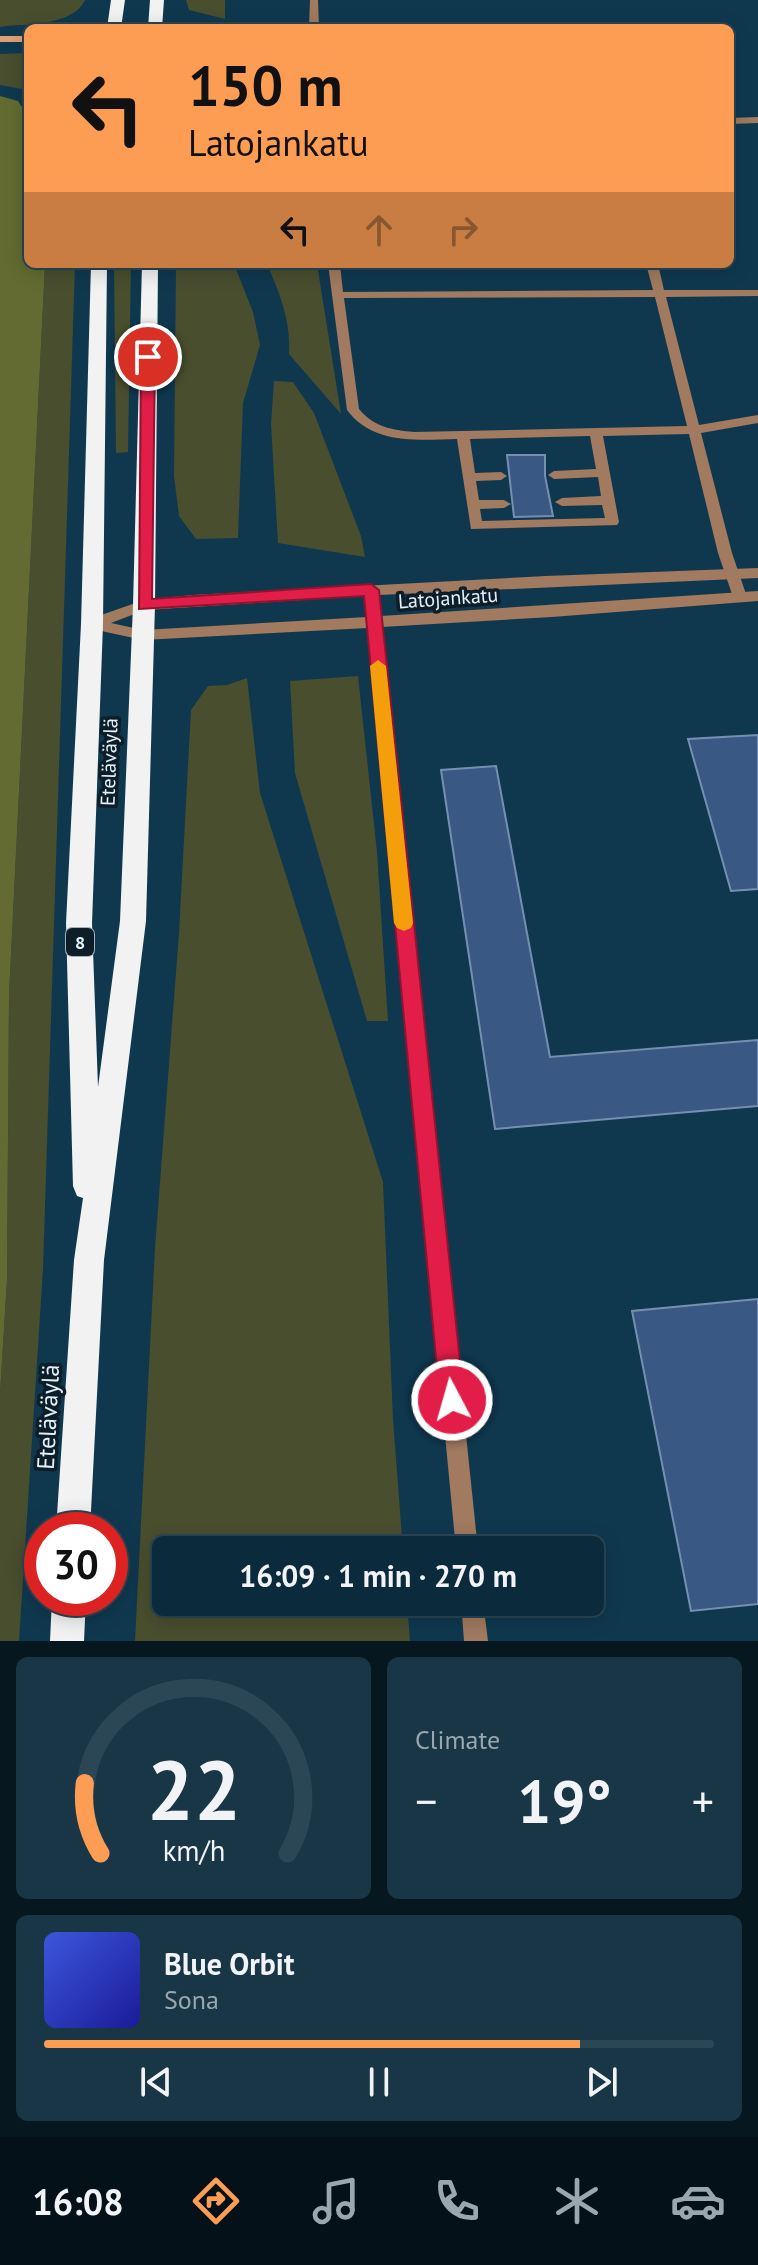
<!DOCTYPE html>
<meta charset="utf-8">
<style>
body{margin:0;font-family:"PT Sans",sans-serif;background:#193646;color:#f1f3f6;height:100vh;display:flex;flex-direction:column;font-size:30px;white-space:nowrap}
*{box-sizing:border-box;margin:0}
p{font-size:26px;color:#9aa7af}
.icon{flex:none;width:44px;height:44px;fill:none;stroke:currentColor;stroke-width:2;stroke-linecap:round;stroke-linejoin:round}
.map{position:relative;height:1641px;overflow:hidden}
.panel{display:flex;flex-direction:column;gap:16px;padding:16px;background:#061720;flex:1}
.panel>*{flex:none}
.top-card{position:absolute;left:24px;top:24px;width:710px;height:244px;border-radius:12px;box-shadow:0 4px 20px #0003,0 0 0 2px #2b4655;background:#fc9d53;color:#111;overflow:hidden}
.speed{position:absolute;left:24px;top:1512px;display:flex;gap:16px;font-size:40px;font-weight:700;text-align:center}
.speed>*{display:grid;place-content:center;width:104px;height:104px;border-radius:50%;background:#0b2a3b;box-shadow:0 4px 20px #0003,0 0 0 2px #2b4655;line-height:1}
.speed .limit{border:12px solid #d22;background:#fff;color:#111}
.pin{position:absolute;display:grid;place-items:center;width:68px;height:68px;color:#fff;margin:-34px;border:4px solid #fff;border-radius:50%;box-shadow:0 2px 8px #0007}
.me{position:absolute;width:88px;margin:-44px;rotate:354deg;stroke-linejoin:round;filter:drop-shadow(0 0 6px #0008)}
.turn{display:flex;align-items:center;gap:28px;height:168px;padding:0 32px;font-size:36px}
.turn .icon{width:104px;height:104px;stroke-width:2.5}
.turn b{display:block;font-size:56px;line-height:68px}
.lanes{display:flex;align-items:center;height:76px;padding:0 32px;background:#0003;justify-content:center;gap:40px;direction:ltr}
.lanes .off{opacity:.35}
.big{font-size:60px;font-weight:700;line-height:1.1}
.panel .card{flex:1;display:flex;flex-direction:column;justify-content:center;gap:12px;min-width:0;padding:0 28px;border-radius:12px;background:#193646}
.panel .dial{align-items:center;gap:0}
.dial svg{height:208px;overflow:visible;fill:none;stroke:#2b4655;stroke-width:7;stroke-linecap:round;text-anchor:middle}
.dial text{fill:#f1f3f6;stroke:none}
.song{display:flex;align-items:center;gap:24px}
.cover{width:96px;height:96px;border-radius:12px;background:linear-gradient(135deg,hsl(230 70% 55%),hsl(240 70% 35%))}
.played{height:8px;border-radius:4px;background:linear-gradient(90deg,#fc9d53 80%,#2b4655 80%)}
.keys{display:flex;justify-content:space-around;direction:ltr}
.heat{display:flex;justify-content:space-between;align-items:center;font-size:44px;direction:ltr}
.panel .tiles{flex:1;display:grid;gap:16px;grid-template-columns:1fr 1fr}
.card:last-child{grid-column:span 2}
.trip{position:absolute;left:152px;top:1536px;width:452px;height:80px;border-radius:12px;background:#0b2a3b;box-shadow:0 4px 20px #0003,0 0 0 2px #2b4655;font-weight:700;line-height:80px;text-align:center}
.tab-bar{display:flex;height:128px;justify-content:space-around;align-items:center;background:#041118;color:#9aa7af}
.tab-bar .icon{width:56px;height:56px}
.tab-bar .current{color:#fc9d53}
.tab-bar b{font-size:36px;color:#f1f3f6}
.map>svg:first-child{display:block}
.green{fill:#484e2e}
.forest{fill:#636b32}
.building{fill:#395883;stroke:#768fb1;stroke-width:2}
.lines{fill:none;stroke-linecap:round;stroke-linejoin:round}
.lane{fill:#a17a5f;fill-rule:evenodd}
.street{fill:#a17a5f;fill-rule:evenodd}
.secondary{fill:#dfa174;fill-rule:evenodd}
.highway{fill:#f2f2f2;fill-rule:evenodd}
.route{fill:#e11d48;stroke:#92132f;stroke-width:2}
.slow{fill:#f59e0b}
.labels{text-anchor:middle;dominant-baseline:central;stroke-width:7;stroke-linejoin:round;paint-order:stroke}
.shield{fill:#0d1e28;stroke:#a1b2bd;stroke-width:2}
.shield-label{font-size:18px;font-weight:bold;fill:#e1f2fd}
.street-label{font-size:20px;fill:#e1f2fd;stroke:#0d1e28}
.near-street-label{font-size:24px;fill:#e1f2fd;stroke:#0d1e28}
</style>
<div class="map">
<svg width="758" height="1641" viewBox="0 0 758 1641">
<rect width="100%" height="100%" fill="#0f384f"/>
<!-- green -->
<path class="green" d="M0,0H85C72,27 26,23 0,27Z
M186,0H225V19L189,10Z
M28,53V90L0,85V54Z
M45,264H75L43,1269L19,1641H0V1393L7,1280L9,995Z
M114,264H131L128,452L116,453Z
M176,264H234L253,312L260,345L243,403L238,538L196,539L179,516L174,476Z
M267,264H317L341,414L289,354C291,321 280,294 267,264Z
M274,381L293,382L314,413L361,536L365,557L278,543L271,424Z
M358,676L377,852L388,1021H367L295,773L290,681Z
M247,678L260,793L383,1182L393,1419L403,1550H166V1602H407L410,1641H135L155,1248L179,933L191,710L208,686L227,685Z"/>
<!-- forest -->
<path class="forest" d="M0,96L18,101L28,116V264H45L9,995L7,1280L0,1393Z"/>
<!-- building -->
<path class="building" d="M507,455H545V476L553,516L514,517Z
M758,735V889L731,891L688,739Z
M496,766L550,1057L758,1040V1106L495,1129L441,770Z
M758,1299V1604L691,1611L632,1311Z"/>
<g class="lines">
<!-- lane -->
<path class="lane" d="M310,0H318L319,28H309Z
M758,117V123L730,124V118Z
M328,264H340L343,292L653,290L646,264H658L664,290H758V296L666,297L699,425L758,415V423L701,433L732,553L747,597L745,601H735L733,597L718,553L689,434L603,436L619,522L617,525L471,529L457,439C418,440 373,445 347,410ZM655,297L687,426L414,432C392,430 374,427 359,409L344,298ZM590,436L596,469L554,471L548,475L554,479L598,477L601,496L562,498L555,502L562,506L602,505L605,518L482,521L480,509L504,508L511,504L504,500H479L476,481L501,480L507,476L501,472L475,473L470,439Z"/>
<!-- street -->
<path class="street" d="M758,568V578L379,595L381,616L758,591V601L552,617L382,627L478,1550H456L368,628L143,640L92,629L85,624L87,620L144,600L193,595L546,576ZM365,596L367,617L143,630L111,623L145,610Z
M461,1602H483L488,1641H464Z"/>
<!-- secondary -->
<path class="secondary" d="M0,36H28V42H0Z"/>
<!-- highway -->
<path class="highway" d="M111,0H125L121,28H107Z
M150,0H164L162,28H148Z
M91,264H107L103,624L92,923L98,1087L120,921L133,605L142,264H158L155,605L146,921L104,1260L90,1530H56L74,1260L83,1198L77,1196L73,1186L66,923L81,624Z
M52,1598H86L84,1641H50Z"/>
</g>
<!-- route -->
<path class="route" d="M148,353L155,357L152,599L371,584L379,590L464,1400L460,1409L452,1412L443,1409L440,1400L364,596L139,609L141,357Z"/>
<!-- slow -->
<path class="slow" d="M378,660L386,666L413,923L411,928L404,931L397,928L394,923L370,666Z"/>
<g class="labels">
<!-- shield labels -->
<rect class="shield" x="66" y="928" width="28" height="28" rx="6"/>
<g class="shield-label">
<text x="80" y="942">8</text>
</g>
<!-- street labels -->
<g class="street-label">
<text transform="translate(448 598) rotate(-4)">Latojankatu</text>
<text transform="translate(109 762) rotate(-88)">Eteläväylä</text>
</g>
<!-- near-street labels -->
<g class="near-street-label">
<text transform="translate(48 1417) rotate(-87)">Eteläväylä</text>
</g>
</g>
</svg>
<div class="speed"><div class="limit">30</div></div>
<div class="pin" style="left:148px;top:357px;background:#d93025"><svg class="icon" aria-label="arrive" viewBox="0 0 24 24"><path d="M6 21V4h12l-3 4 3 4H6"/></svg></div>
<svg class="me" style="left:452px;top:1400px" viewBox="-20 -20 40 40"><circle r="17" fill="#e11d48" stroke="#fff" stroke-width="3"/><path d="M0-11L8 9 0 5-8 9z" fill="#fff"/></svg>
<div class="trip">16:09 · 1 min · 270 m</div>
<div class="top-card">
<div class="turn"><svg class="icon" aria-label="left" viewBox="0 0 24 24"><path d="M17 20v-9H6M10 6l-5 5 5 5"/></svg><div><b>150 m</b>Latojankatu</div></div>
<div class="lanes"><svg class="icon" aria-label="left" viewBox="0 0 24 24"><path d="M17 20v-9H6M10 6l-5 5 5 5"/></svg><svg class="icon off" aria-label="ahead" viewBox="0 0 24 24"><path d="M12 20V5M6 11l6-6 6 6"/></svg><svg class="icon off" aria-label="right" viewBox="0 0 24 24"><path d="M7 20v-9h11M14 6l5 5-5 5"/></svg></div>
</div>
</div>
<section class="panel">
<div class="tiles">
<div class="card dial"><svg viewBox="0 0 100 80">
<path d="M14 69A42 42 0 1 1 86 69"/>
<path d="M14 69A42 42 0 0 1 8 42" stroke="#fc9d53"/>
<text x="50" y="56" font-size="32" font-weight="700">22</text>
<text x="50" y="72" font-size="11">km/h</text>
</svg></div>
<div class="card"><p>Climate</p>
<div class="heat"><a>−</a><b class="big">19°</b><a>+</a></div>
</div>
<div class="card">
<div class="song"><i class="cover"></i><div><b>Blue Orbit</b><p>Sona</p></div></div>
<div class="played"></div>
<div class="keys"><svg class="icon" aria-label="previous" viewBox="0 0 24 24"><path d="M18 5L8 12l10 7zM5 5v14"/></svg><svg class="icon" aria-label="pause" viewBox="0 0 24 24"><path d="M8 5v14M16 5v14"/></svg><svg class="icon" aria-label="next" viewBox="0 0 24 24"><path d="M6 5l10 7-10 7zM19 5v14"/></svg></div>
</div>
</div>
</section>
<nav class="tab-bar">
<b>16:08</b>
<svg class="icon current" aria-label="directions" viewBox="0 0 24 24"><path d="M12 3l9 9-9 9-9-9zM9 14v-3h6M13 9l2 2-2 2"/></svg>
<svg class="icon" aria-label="music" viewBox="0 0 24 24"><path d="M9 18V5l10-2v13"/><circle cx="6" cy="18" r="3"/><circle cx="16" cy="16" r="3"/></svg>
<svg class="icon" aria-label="phone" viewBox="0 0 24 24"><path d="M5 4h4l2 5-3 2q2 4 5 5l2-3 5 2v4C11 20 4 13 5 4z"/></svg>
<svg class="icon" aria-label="climate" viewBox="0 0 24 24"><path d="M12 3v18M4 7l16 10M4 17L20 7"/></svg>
<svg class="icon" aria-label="car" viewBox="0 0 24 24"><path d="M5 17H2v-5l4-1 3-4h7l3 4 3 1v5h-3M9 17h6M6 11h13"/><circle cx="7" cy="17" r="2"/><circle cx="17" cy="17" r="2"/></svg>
</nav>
